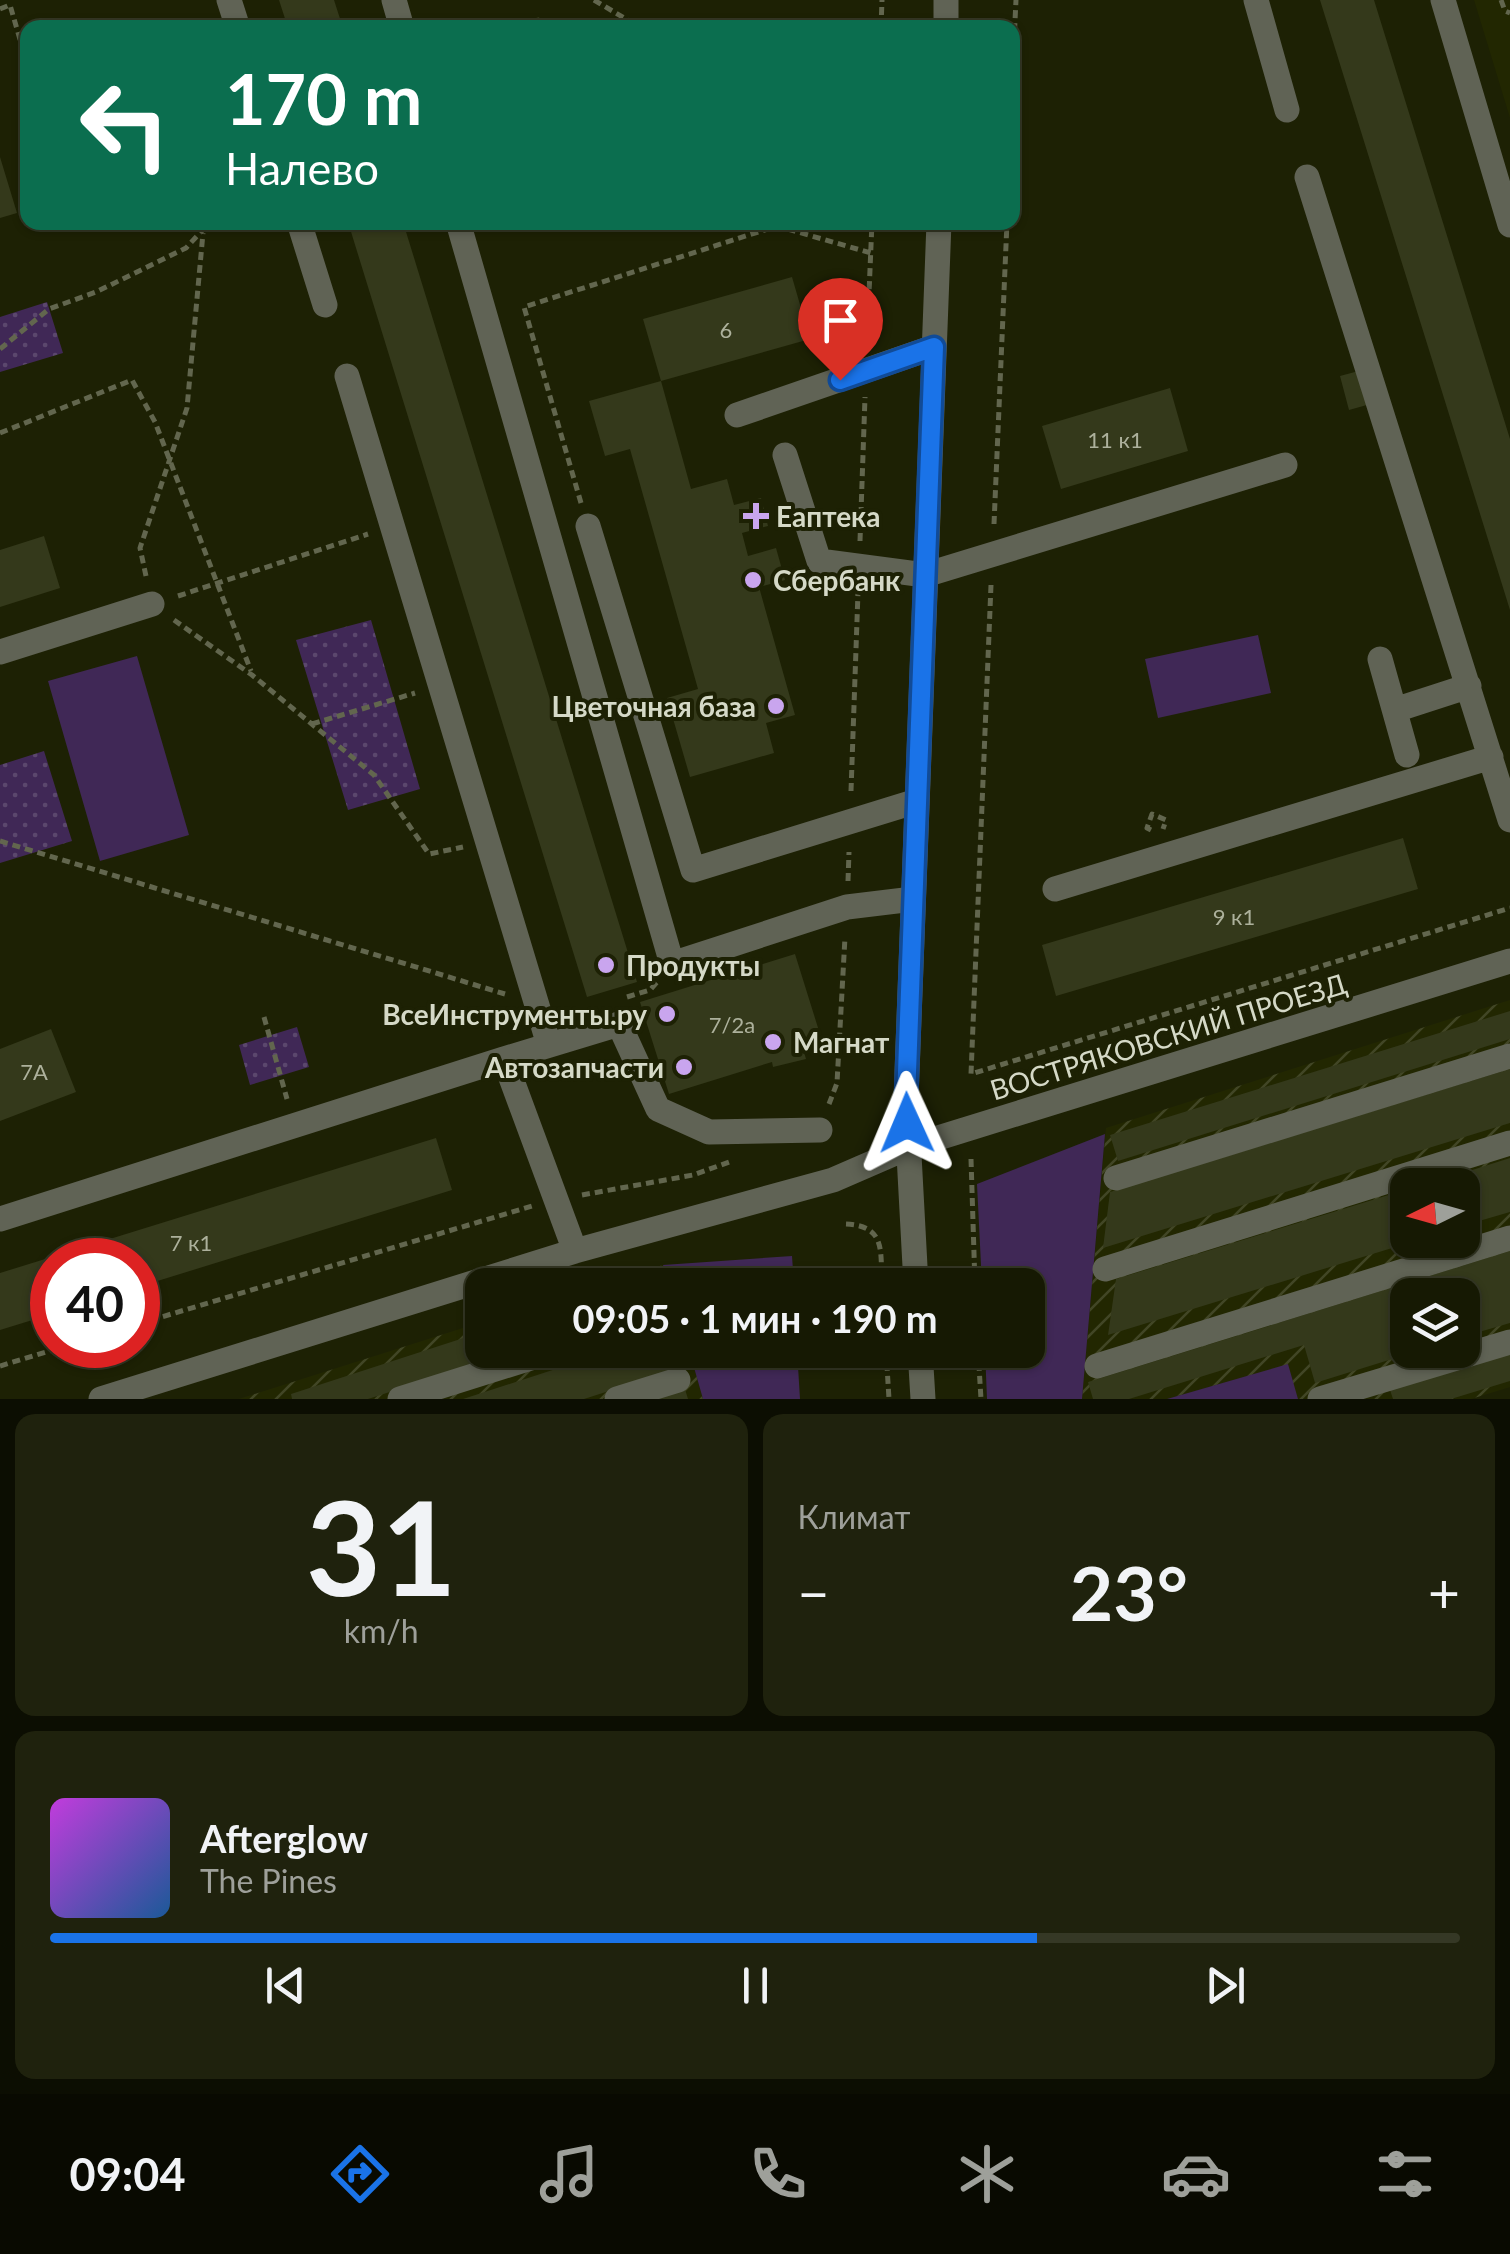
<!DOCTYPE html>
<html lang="ru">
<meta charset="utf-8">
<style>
body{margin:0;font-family:Lato,sans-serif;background:#1f220d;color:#f1f3f6;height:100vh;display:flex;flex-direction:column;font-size:38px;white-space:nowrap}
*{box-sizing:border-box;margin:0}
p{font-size:32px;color:#9ea09a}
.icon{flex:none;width:55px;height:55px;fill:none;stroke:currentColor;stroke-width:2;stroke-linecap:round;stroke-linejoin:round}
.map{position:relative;height:1399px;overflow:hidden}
.details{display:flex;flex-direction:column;gap:15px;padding:15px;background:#0c0e02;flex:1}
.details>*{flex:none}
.top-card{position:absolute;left:20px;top:20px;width:1000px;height:210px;border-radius:20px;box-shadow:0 2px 8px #0004,0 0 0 2px #353825;background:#0b6e4f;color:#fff;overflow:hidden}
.needle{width:65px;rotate:265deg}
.buttons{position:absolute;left:1390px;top:1168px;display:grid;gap:20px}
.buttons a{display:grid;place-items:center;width:90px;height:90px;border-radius:20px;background:#161903;box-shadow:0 2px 8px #0004,0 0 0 2px #353825;font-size:50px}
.speed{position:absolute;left:30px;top:1238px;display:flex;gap:20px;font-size:50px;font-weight:700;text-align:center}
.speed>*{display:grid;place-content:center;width:130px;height:130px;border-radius:50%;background:#161903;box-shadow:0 2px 8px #0004,0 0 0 2px #353825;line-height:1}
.speed .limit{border:15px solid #d22;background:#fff;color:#111}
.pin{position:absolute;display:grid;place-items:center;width:85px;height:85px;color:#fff;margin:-102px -42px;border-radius:50% 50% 50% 0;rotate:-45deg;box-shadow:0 0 10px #0007}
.pin .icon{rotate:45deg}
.me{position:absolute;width:110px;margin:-55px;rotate:359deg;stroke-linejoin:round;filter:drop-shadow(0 0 8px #0008)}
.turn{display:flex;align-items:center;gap:35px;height:210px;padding:0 40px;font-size:45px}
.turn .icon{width:130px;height:130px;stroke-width:2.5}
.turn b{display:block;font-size:70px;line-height:85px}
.big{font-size:75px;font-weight:700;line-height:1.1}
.details .card{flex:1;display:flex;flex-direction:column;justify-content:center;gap:15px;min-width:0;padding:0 35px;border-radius:20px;background:#1f220d}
.details .dial{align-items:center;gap:0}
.dial b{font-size:130px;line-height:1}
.song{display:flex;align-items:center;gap:30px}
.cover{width:120px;height:120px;border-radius:15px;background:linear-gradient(135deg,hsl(290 70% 55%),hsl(210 70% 35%))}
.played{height:10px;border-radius:5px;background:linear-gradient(90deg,#1a73e8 70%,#353825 70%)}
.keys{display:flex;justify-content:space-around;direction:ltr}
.heat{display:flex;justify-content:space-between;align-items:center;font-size:55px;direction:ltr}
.details .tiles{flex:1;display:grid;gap:15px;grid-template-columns:1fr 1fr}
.card:last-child{grid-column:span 2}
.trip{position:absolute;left:465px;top:1268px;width:580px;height:100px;border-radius:20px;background:#161903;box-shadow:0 2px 8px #0004,0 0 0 2px #353825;font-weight:700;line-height:100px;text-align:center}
.tabs{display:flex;height:160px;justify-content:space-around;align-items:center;background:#090a01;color:#9ea09a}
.tabs .icon{width:70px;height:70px}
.tabs .current{color:#1a73e8}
.tabs b{font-size:45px;color:#f1f3f6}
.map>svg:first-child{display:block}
.built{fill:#222701}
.industrial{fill:url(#industrial-furrows);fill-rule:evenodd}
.grass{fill:#402856}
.park{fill:url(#park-dots)}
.building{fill:#34391b}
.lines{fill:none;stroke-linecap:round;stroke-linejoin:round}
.path{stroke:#62664e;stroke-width:5;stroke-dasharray:8 5;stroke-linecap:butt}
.minor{stroke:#606355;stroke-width:25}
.route-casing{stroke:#114b97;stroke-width:25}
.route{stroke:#1a73e8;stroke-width:18}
.poi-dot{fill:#c9a5ee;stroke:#1d2104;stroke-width:4}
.labels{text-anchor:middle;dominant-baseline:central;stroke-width:8;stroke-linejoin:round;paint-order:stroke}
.number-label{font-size:22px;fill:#adb19c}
.poi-label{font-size:28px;font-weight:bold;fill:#d5d9c7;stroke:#1d2104;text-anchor:start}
.street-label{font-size:28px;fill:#d5d9c7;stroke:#1d2104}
</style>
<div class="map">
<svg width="1510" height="1399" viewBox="0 0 1510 1399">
<defs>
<pattern id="industrial-furrows" width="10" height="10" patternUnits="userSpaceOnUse" patternTransform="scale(2.5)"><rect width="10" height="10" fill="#222701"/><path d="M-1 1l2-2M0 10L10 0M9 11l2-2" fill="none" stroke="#414625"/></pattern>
<pattern id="park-dots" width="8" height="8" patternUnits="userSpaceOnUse" patternTransform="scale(2.5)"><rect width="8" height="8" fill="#402856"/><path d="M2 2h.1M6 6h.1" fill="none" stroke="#5b476d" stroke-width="1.8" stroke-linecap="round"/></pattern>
</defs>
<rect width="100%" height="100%" fill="#1d2104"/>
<!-- built -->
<path class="built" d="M1474,0H1510V118Z"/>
<!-- industrial -->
<path class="industrial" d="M1510,1000V1387L1471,1399H1298L1287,1365L1167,1399H1082L1106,1128ZM1408,1185H1462V1240H1408ZM1408,1295H1462V1350H1408Z
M663,1265L669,1285H599Z
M482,1322V1350H689L703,1399H239Z"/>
<!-- grass -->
<path class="grass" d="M1258,635L1271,693L1158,718L1145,659Z
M137,656L189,835L100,861L48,681Z
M1105,1134L1082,1399H987L985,1350H1028V1285H982L977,1184Z
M792,1256L794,1285H669L663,1265Z
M689,1350H797L800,1399H703Z
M1288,1364L1298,1399H1167Z"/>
<!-- park -->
<path class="park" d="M47,302L63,353L0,372V317Z
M371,620L420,789L348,810L296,640Z
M44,751L72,841L0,863V765Z
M297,1027L309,1067L250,1085L239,1045Z"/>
<!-- building -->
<path class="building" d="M279,0H334L343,28H288Z
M1320,0H1374L1510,439V610Z
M539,17L543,28H509V27Z
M0,157L17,213L0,218Z
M348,222H403L637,982L587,997Z
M792,277L810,339L661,381L643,319Z
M1366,369L1374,403L1349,410L1340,376Z
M661,381L691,489L727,479L734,505L761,498L768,526L742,533L748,556L776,548L785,580L759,587L795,715L766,723L774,753L690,777L667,698L698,689L630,449L605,456L589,401Z
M1170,388L1188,451L1061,489L1042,426Z
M44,536L60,588L0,607V550Z
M1403,838L1418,889L1056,996L1042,945Z
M795,954L824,1047L804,1052L806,1059L773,1067L772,1062L669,1094L640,1002Z
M1510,1011V1039L1118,1161L1110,1135Z
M51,1029L76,1092L0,1121V1049Z
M1510,1069V1123L1103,1248L1110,1192Z
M436,1138L452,1190L138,1287V1260H52V1314L0,1330V1273Z
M1510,1158V1212L1462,1226V1185H1425Z
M1408,1189V1240L1415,1241L1108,1335L1116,1279Z
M1510,1251V1323L1462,1337V1295H1408V1350L1418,1351L1315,1383L1304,1345L1129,1399H1093L1088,1382Z
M656,1276L659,1285H632V1284Z
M482,1332V1350L517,1351L368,1399H292L291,1394Z
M614,1350H675L681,1368L584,1399H463Z
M1510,1352V1381L1451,1399H1393L1390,1390Z
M684,1386L688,1399H646Z"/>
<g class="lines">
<!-- path -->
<path class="path" d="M594,0L641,28
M1501,0L1505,11L1510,13
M0,9L10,5L28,67
M881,28L882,0
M1012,83L1016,0
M72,222L74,231L99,222
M867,341L872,222
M0,349L49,309L96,292L186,248L210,222
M0,433L132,380L155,422L251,671
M581,503L524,307L777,226L871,253
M994,524L1007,222
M860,541L865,397
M146,576L140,548L187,408L203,233
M991,585L971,1074L1510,908
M178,596L368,534
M174,620L252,675L374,775L429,854L463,847
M312,724L415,693
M851,791L858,592
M1151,830L1147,828L1152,814L1166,820L1163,829
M0,841L505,994
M848,881L849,852
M627,997L650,990L657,982
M264,1017L287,1099
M829,1104L837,1083L845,937
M971,1159L975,1285
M582,1195L693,1175L732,1161
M846,1224C887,1226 880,1252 882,1285
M138,1324L532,1206
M886,1350L889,1399
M978,1350L981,1399
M0,1366L69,1345"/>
<!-- minor -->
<path class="minor" d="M229,0L238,28
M394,0L402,28
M1256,0L1287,110
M1443,0L1510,225
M946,28V0
M1307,177L1510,820
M299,222L325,305
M458,222L672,964L847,907L913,899
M347,376L549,1045
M737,415L934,347
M785,455L819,561L925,575L1285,465
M588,526L693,870L917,801
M0,652L152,604
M1380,659L1407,755
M1395,710L1469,686
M1055,889L1491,757
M504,1059L619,1024L658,1109L709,1132L820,1130
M1116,1178L1510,1056
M0,1219L504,1059L575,1251
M1105,1269L1510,1143
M916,1285L906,1099L939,222
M920,1350L923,1399
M1097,1366L1510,1238
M101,1399L575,1251L833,1180L909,1147L1510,961
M400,1399L556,1350
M617,1399L678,1380
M1320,1399L1510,1342"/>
</g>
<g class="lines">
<defs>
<path id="route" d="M840,380L934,347L906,1099L907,1123"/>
</defs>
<!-- route casing -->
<use href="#route" class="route-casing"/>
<!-- route -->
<use href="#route" class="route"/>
</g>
<!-- markers -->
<g class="poi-dot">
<path d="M751 501h10v10h10v10h-10v10h-10v-10h-10v-10h10z"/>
<circle cx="753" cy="580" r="10"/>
<circle cx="776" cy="706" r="10"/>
<circle cx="606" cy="965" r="10"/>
<circle cx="667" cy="1014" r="10"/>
<circle cx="773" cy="1042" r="10"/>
<circle cx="684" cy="1067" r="10"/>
</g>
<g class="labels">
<!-- number labels -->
<g class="number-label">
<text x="726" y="329">6</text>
<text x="1115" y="439">11 к1</text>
<text x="1234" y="916">9 к1</text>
<text x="732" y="1024">7/2а</text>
<text x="34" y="1071">7А</text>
<text x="191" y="1242">7 к1</text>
</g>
<!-- poi labels -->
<g class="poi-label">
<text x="776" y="516">Еаптека</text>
<text x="773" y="580">Сбербанк</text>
<text x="756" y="706" text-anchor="end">Цветочная база</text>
<text x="626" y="965">Продукты</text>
<text x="647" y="1014" text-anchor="end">ВсеИнструменты.ру</text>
<text x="793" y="1042">Магнат</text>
<text x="664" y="1067" text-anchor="end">Автозапчасти</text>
</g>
<!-- street labels -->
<g class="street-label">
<text transform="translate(1168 1036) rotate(-17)">ВОСТРЯКОВСКИЙ ПРОЕЗД</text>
</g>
</g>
</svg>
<div class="buttons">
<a><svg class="needle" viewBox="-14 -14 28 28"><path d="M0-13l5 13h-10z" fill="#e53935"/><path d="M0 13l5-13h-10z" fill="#9ea09a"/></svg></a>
<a><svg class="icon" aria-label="layers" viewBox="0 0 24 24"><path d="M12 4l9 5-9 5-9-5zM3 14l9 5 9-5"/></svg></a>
</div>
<div class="speed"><div class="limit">40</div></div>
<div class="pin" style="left:840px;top:380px;background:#d93025"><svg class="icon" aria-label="arrive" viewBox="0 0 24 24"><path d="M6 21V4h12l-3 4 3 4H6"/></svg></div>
<svg class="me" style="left:907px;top:1123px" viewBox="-20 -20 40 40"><path d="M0-17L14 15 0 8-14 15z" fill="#1a73e8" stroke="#fff" stroke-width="4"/></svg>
<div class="trip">09:05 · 1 мин · 190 m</div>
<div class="top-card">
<div class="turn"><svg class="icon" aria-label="left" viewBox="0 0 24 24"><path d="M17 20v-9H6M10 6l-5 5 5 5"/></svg><div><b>170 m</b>Налево</div></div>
</div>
</div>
<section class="details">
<div class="tiles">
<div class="card dial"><b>31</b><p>km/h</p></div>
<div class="card"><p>Климат</p>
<div class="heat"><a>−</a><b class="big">23°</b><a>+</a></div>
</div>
<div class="card">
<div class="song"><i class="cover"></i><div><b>Afterglow</b><p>The Pines</p></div></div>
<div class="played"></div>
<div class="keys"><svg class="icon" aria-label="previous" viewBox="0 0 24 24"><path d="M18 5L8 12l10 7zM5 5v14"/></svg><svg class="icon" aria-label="pause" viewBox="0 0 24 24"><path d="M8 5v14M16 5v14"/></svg><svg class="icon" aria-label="next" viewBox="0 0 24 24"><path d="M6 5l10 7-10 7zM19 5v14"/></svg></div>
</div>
</div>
</section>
<nav class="tabs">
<b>09:04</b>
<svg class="icon current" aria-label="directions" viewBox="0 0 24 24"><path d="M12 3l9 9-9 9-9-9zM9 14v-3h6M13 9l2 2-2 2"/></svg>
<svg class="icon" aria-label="music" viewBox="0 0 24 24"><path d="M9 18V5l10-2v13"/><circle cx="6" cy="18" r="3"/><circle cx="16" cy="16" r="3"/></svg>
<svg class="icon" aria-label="phone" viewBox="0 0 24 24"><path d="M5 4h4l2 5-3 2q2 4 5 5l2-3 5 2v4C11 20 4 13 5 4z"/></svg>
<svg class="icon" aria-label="climate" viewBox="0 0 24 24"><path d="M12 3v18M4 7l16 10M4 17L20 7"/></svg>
<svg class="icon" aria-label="car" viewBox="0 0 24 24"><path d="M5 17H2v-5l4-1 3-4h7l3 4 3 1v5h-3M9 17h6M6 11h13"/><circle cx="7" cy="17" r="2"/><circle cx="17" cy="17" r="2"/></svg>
<svg class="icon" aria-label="filters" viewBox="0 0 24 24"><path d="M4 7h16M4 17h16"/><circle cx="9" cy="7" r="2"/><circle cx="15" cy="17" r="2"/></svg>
</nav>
